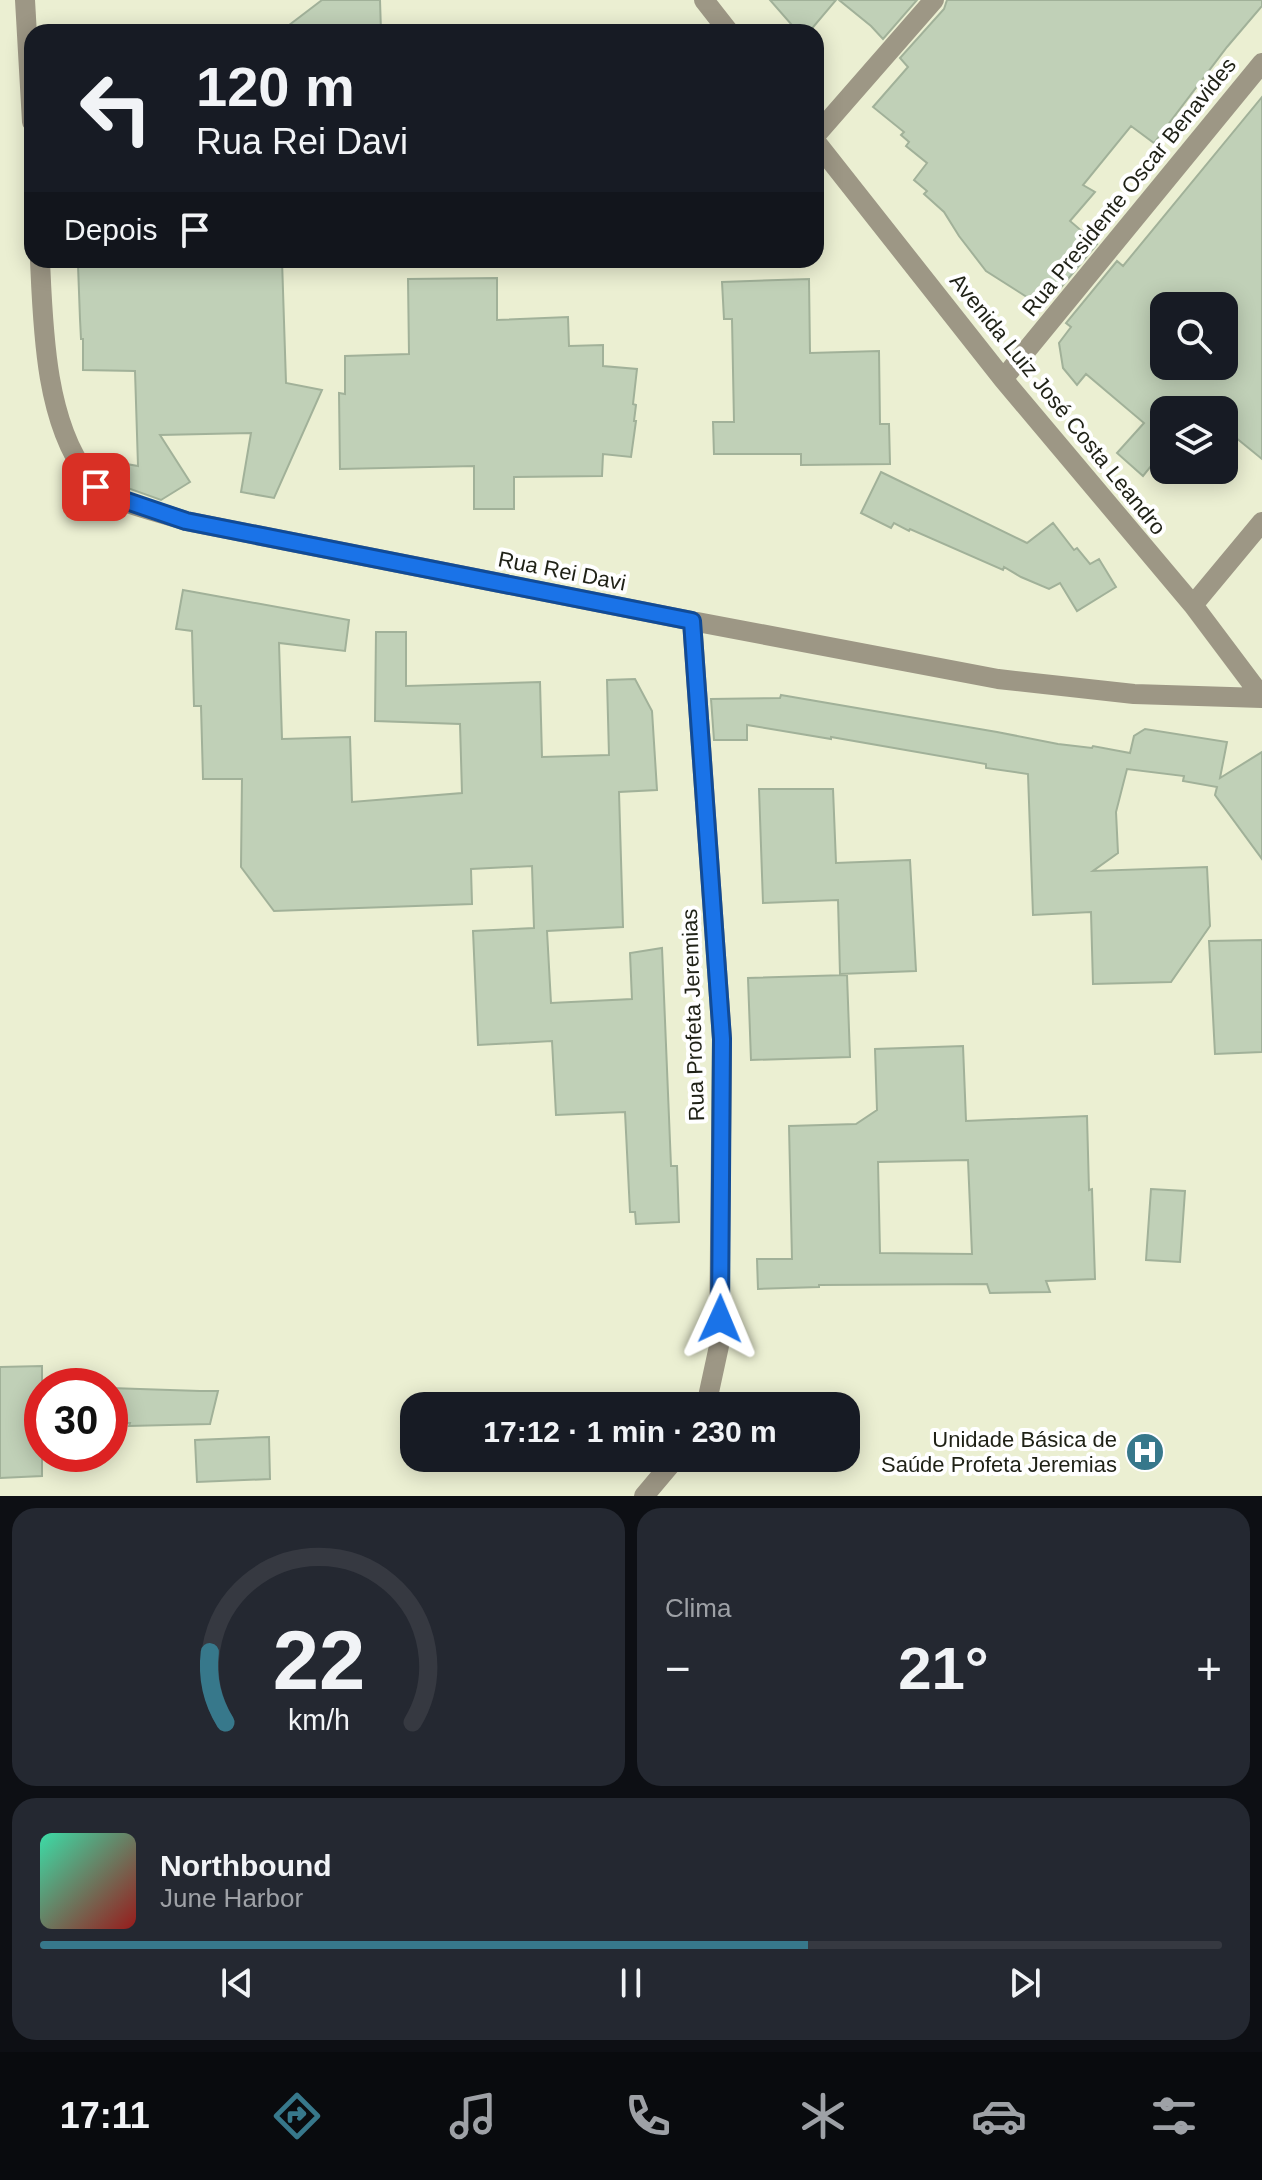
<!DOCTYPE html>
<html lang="pt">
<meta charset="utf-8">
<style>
body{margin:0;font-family:Helvetica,sans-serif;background:#242831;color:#f1f3f6;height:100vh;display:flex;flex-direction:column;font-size:30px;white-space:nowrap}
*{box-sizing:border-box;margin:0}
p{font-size:26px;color:#9ea1a6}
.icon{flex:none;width:44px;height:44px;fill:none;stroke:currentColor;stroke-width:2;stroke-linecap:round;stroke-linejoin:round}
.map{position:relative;height:1496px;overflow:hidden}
.details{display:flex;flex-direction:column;gap:12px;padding:12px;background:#0d0f14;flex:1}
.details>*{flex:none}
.guide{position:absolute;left:24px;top:24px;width:800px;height:244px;border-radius:24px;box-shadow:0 4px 20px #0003;background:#171b24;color:#f1f3f6;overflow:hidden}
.tools{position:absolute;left:1150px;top:292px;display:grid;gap:16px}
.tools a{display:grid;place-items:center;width:88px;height:88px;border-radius:16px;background:#171b24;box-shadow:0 4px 20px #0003;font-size:40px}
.speed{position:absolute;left:24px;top:1368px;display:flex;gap:16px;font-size:40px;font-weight:700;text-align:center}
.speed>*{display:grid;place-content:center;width:104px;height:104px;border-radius:50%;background:#171b24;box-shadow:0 4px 20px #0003;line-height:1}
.speed .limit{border:12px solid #d22;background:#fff;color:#111}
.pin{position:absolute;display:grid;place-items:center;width:68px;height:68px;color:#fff;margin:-34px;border-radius:16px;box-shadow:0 4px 12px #0006}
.me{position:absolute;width:88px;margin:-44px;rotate:1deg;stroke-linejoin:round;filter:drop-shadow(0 0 6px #0008)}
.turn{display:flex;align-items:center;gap:28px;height:168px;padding:0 40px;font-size:36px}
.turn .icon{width:104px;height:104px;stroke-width:2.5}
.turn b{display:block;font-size:56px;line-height:68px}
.then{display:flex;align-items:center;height:76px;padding:0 40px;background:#0003;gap:16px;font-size:30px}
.big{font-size:60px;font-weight:600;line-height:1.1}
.details .tile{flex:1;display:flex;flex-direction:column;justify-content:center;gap:12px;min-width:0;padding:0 28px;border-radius:24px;background:#242831}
.details .dial{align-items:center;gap:0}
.dial svg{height:208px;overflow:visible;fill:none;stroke:#363941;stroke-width:7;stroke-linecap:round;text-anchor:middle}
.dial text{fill:#f1f3f6;stroke:none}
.song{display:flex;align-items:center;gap:24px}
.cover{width:96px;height:96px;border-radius:12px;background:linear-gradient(135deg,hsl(160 70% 55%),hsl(0 70% 35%))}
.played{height:8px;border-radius:4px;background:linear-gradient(90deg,#37788b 65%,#363941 65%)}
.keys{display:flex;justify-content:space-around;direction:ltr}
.heat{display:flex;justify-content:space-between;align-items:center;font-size:44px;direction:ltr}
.details .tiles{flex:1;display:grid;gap:12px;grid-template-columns:1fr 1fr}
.tile:last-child{grid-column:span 2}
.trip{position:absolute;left:400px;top:1392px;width:460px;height:80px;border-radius:24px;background:#171b24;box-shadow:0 4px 20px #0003;font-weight:600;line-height:80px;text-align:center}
.dock{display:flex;height:128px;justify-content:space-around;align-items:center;background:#090b0e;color:#9ea1a6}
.dock .icon{width:56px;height:56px}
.dock .current{color:#37788b}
.dock b{font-size:36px;color:#f1f3f6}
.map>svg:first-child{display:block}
.building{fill:#c0d0b7;stroke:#a1b199;stroke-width:2;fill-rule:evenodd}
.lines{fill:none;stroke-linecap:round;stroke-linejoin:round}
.minor{stroke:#9d9785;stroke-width:20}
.route-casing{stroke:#114b97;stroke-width:20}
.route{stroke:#1a73e8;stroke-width:14}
.labels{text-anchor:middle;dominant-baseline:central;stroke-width:8;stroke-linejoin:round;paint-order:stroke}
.street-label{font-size:22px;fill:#1f2116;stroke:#fff}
.poi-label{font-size:22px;fill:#1f2116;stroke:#fff;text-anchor:end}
</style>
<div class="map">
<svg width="1262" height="1496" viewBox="0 0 1262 1496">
<rect width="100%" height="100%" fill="#ebefd2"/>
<!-- building -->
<path class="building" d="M322,0H380L381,32H280Z
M770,0H836L809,32H798Z
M839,0H917L883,39L871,26Z
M947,0H1262V6L1227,47L1154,143L1131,126L1083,185L1095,192L1070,221L1097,244L1044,308L986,271L959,236L944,212L924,194L927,191L914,180L927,163L906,146L909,142L901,135L904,132L873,107L908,67L900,58L944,9Z
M1262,97V459L1224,428V410H1164V450L1143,476L1117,453L1144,423L1086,374L1077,385L1063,368L1059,343L1071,327L1066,323L1117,261L1123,266ZM1164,306H1224V366H1164Z
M174,260H282L286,383L322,390L274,498L241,492L251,433L160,435L190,482L161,500L119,485L126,464L138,466L135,371L83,370V339H81L80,319L78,265Z
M497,278V320L568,317L569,346L603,345V366L637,369L633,404L636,405L634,421H636L631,457L603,454L602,476L514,477V509H474V466L340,469L339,393L345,394V356L409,354L408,279Z
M809,279L810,353L879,351L880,424H889L890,464L801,465V454H714L713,422H734L732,319H724L722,282Z
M881,472L1027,543L1053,523L1074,550L1077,548L1090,564L1099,559L1116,587L1077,611L1060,583L1049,589L1021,577L1004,567L1003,570L910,529L909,531L894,523L891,528L861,513Z
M183,590L349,620L345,651L279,643L282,739L350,737L352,802L462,793L460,724L375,721L376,632H406V686L540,682L542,757L609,755L607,680L635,679L652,711L657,790L619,792L623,927L547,931L551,1003L632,999L630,953L662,948L671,1166H677L679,1222L636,1224L635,1212H630L625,1112L556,1115L552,1041L478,1045L473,931L534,928L532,866L471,869L472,904L274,911L241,867L242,779H203L201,706H194L192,631L176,629Z
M781,695L997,732L1058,744L1092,748L1093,746L1130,753L1134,736L1145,729L1227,742L1220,778L1262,752V859L1215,795L1217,787L1183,781L1184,776L1127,769L1116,812L1118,853L1093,871L1207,867L1210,926L1171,982L1093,984L1091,912L1033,915L1028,774L986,768V764L831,737V739L747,725V740H714L711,699L780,698Z
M759,789H833L836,863L910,860L916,971L840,974L838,900L763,903Z
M1262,940V1052L1215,1054L1209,941Z
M847,975L850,1057L751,1060L748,978Z
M963,1046L966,1121L1087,1116L1089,1190L1092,1189L1095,1279L1046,1281L1050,1292L990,1293L987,1284L819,1285V1287L758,1289L757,1259H792L789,1126L856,1124L877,1110L875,1049ZM968,1160L972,1254L880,1253L878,1162Z
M1151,1189L1185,1191L1180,1262L1146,1260Z
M42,1366V1476L0,1478V1367Z
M110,1388L200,1391H218L210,1424L129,1426L130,1423H110Z
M269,1437L270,1479L197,1482L195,1440Z"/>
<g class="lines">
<!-- minor -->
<path class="minor" d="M25,0L32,122
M704,0L729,32
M816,135L934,0
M816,142L1003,379L1193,605L1262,697
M40,260C43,327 45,420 87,475C91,480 94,485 99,489C122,505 160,512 186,521L692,621L998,679L1134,694L1262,698
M1003,379L1262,63
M1193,605L1262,522
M692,621L722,1039L719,1346L706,1406
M644,1496L676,1458"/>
</g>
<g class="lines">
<defs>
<path id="route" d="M96,487L112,496L186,521L692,621L722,1039L720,1319"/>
</defs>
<!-- route casing -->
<use href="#route" class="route-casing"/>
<!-- route -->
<use href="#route" class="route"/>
</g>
<!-- icons -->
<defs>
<symbol id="hospital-disc" viewBox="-11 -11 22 22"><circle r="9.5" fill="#37788b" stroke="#fff"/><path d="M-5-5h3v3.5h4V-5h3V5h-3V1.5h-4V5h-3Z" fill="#fff"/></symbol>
</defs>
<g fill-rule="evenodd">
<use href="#hospital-disc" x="1123" y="1430" width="44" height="44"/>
</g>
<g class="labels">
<!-- street labels -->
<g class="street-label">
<text transform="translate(1129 187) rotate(-51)">Rua Presidente Oscar Benavides</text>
<text transform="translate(1058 404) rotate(51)">Avenida Luiz José Costa Leandro</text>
<text transform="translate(562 571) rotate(11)">Rua Rei Davi</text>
<text transform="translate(693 1015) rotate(-92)">Rua Profeta Jeremias</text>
</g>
<!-- poi labels -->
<g class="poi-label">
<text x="1117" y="1439">Unidade Básica de<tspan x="1117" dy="25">Saúde Profeta Jeremias</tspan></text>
</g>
</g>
</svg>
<div class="tools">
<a><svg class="icon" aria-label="search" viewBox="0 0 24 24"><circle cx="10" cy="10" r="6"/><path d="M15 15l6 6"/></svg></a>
<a><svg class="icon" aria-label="layers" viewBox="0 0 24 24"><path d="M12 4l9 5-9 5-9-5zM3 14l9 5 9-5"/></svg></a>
</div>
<div class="speed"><div class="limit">30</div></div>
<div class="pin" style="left:96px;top:487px;background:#d93025"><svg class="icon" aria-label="arrive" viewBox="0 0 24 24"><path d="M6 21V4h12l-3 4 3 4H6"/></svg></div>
<svg class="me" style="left:720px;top:1319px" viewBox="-20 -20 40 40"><path d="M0-17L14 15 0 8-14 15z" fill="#1a73e8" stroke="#fff" stroke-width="4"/></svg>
<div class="trip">17:12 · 1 min · 230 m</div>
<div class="guide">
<div class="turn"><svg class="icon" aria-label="left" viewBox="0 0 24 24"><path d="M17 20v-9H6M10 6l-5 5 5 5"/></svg><div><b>120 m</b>Rua Rei Davi</div></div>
<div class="then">Depois<svg class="icon" aria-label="arrive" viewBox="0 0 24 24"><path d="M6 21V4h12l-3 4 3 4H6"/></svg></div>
</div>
</div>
<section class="details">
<div class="tiles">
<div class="tile dial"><svg viewBox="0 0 100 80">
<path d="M14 69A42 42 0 1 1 86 69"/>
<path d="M14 69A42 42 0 0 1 8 42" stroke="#37788b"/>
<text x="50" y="56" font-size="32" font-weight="700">22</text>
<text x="50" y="72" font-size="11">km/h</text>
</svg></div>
<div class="tile"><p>Clima</p>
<div class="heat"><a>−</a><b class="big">21°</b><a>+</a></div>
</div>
<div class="tile">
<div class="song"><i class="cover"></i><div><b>Northbound</b><p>June Harbor</p></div></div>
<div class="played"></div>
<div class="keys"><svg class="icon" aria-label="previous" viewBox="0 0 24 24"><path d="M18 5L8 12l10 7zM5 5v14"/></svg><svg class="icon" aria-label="pause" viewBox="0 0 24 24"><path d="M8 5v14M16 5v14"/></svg><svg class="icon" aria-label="next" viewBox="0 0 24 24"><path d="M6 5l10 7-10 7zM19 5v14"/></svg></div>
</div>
</div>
</section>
<nav class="dock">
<b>17:11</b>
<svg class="icon current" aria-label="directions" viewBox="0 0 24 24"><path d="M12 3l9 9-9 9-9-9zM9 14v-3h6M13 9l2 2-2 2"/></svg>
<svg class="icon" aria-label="music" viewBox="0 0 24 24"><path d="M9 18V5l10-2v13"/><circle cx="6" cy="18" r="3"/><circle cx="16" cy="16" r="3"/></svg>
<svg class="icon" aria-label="phone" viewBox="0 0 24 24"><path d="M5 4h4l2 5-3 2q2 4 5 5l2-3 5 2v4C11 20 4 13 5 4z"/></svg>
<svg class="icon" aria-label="climate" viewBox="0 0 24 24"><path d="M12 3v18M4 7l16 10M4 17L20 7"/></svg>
<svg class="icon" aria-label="car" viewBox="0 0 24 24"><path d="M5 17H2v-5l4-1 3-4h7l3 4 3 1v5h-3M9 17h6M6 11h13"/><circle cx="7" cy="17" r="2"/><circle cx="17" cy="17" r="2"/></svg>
<svg class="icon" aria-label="filters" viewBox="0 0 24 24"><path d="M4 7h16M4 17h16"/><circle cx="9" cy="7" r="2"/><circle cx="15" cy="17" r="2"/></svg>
</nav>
